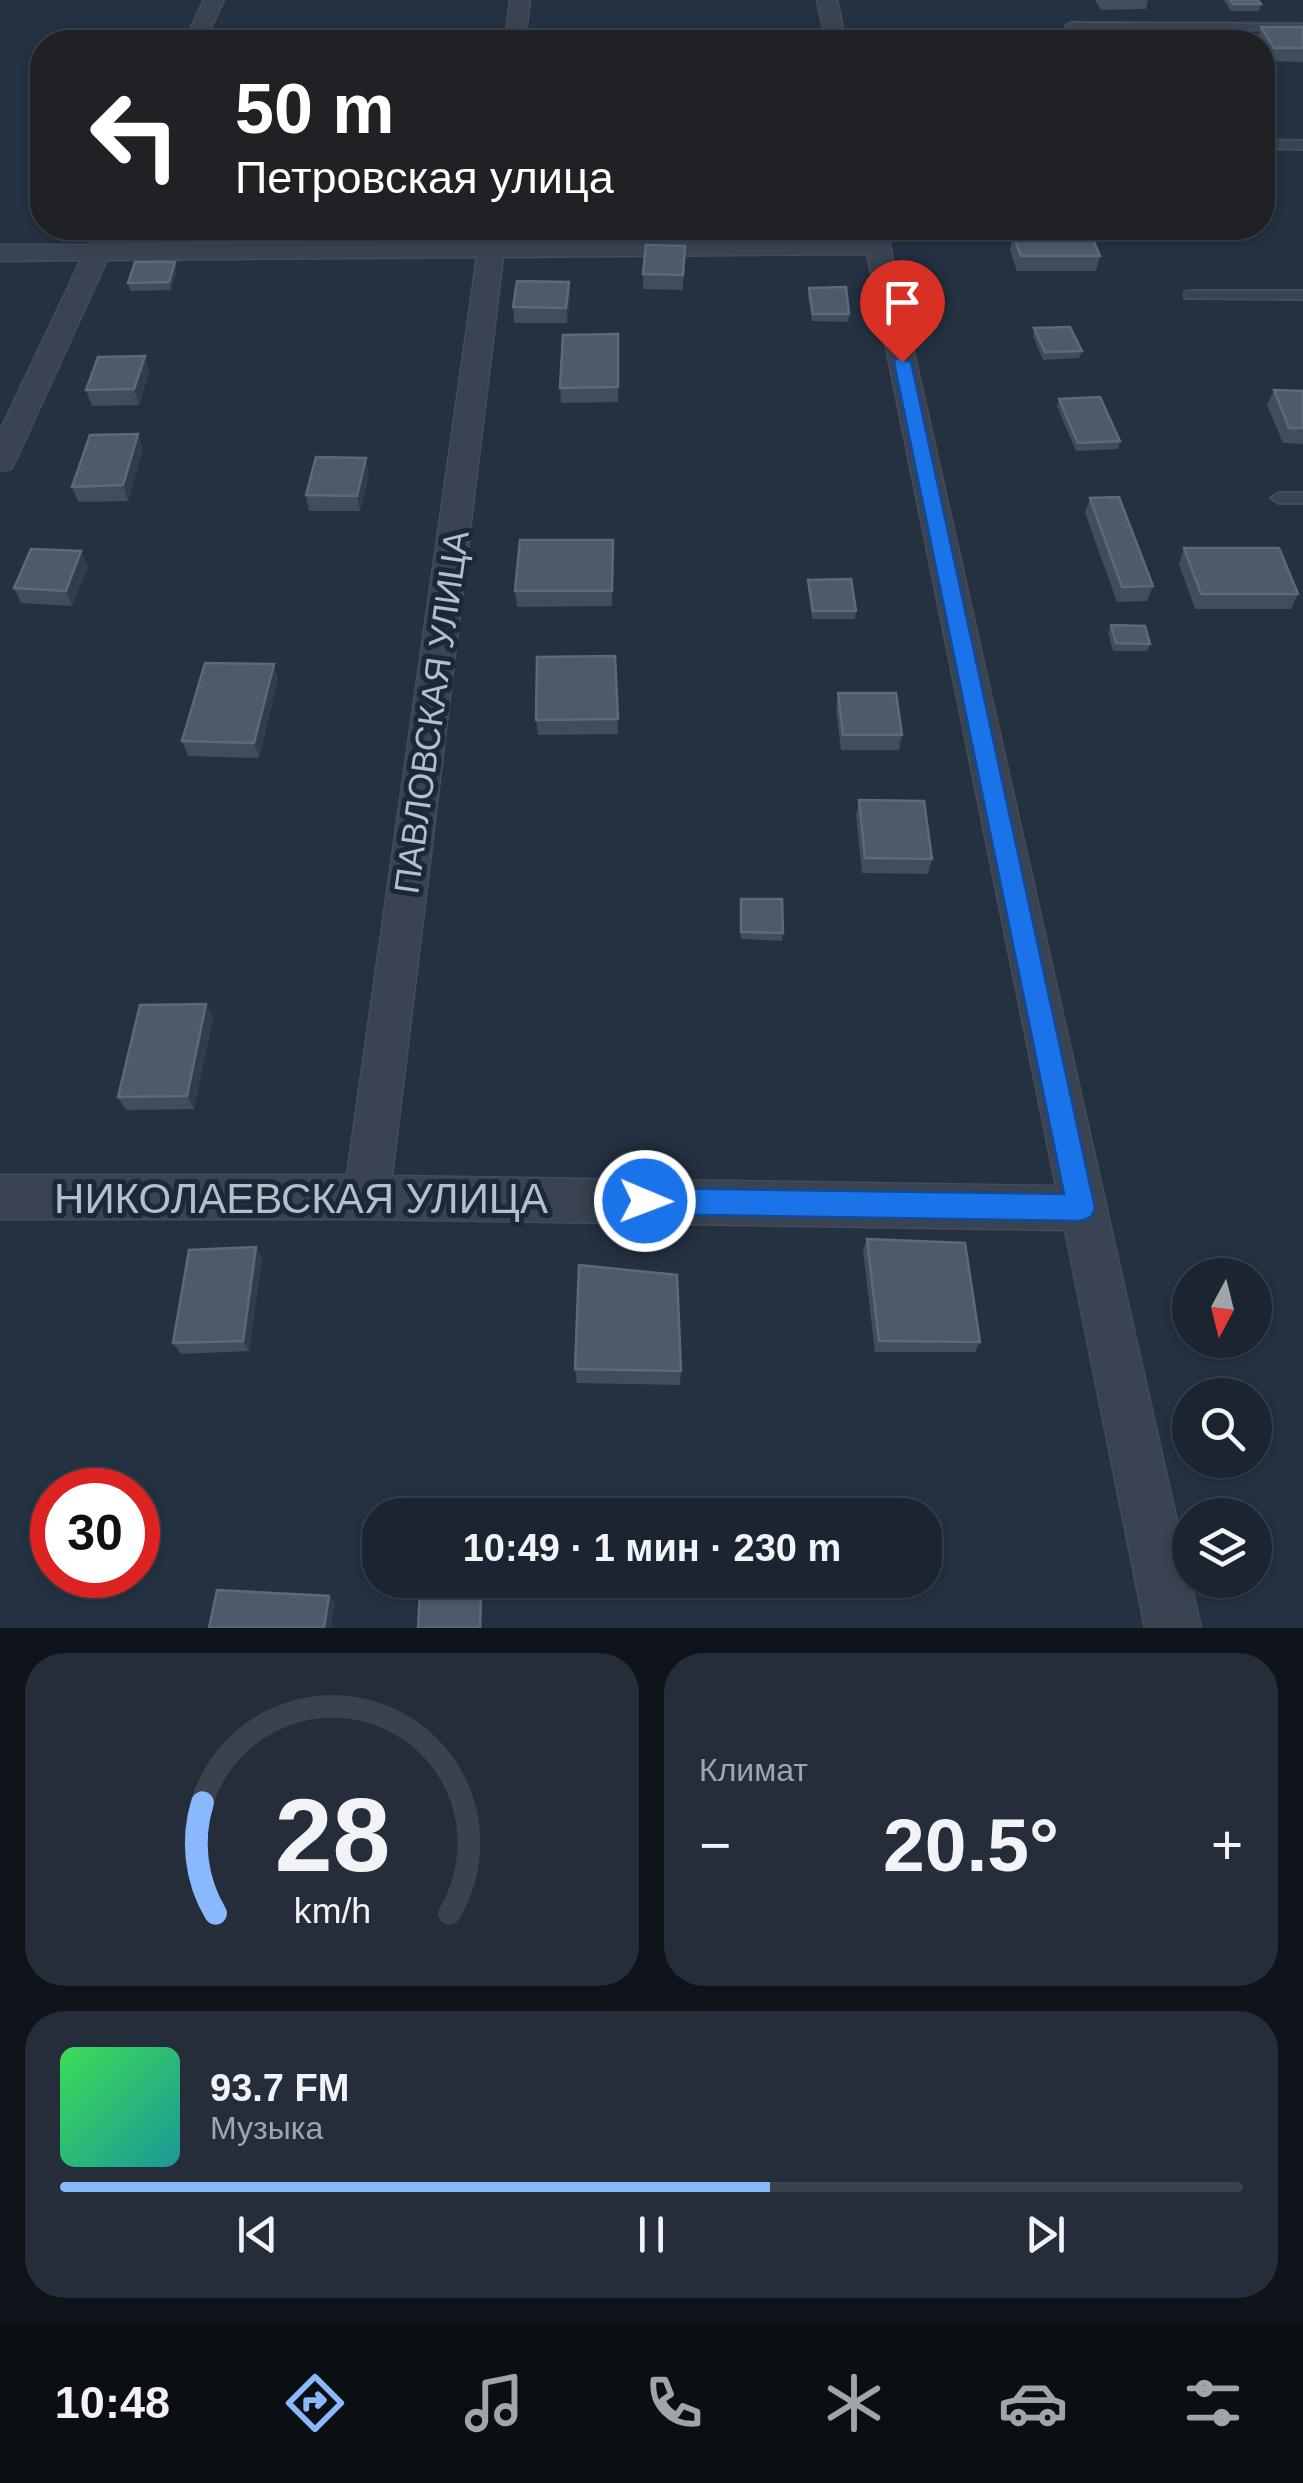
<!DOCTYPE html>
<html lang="ru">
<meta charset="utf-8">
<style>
body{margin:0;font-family:Helvetica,sans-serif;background:#242d39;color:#f1f3f6;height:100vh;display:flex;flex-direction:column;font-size:38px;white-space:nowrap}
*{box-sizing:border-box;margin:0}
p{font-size:32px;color:#a0a5ab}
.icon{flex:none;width:55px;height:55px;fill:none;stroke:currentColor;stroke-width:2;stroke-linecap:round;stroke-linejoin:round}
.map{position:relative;height:1628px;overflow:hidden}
.drawer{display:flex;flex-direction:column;gap:25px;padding:25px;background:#0f141b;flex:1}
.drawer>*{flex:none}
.banner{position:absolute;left:30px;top:30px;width:1245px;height:210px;border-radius:40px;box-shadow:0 2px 8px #0004,0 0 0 2px #39424d;background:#202124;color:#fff;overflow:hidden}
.needle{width:65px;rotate:187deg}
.fabs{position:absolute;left:1172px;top:1258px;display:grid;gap:20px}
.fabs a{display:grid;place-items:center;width:100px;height:100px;border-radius:50%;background:#1b2531;box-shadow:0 2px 8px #0004,0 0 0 2px #39424d;font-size:50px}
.speed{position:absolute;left:30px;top:1468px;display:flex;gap:20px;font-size:50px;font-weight:700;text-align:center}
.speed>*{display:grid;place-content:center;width:130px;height:130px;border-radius:50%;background:#1b2531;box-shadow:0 2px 8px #0004,0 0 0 2px #39424d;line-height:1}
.speed .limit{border:15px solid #d22;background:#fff;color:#111}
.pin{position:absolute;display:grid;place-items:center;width:85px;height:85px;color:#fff;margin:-102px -42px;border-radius:50% 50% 50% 0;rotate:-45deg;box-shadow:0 0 10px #0007}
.pin .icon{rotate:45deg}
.me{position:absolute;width:110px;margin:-55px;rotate:91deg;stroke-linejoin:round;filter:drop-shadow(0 0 8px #0008)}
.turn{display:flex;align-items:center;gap:35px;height:210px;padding:0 40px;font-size:45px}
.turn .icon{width:130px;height:130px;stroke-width:2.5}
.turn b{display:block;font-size:70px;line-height:85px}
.big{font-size:75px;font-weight:800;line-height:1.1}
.drawer .card{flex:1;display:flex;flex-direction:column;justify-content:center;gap:15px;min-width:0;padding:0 35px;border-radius:40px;background:#242d39}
.drawer .dial{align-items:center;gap:0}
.dial svg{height:260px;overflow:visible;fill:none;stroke:#39424d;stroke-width:7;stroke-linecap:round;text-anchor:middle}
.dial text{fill:#f1f3f6;stroke:none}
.song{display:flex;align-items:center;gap:30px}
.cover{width:120px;height:120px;border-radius:15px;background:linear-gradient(135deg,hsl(130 70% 55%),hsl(180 70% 35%))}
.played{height:10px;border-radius:5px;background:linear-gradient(90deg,#89b8fc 60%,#39424d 60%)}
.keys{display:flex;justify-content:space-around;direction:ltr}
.heat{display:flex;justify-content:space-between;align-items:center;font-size:55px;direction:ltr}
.drawer .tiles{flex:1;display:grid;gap:25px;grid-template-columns:1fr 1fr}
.card:last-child{grid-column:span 2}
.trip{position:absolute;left:362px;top:1498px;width:580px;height:100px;border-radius:40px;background:#1b2531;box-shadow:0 2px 8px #0004,0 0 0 2px #39424d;font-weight:800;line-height:100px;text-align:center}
.tabs{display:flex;height:160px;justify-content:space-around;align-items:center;background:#0b0f14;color:#a0a5ab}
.tabs .icon{width:70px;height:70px}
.tabs .current{color:#89b8fc}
.tabs b{font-size:45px;color:#f1f3f6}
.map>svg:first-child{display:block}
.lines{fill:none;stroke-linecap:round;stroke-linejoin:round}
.service-casing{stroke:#424c5a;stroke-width:4}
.minor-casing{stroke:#424c5a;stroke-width:3}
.service{fill:#394351;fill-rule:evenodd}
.minor{fill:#394351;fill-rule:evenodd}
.wall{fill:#3f4d5f}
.shaded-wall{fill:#2f3d4e}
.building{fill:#4c5a6b;stroke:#5c697a;stroke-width:2.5}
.route{fill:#1a73e8;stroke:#114b97;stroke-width:2.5}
.labels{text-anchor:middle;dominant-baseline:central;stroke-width:10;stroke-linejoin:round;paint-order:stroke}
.street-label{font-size:35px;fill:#b5becb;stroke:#1d2836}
.near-street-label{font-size:42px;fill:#b5becb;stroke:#1d2836}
</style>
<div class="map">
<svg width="1303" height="1628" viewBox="0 0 1303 1628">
<rect width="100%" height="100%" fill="#243141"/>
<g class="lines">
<defs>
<path id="service" d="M1071,23L1303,24V30L1067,28L1066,26Z
M1262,140L1303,141V149L1262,148Z
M1190,291H1303V299L1185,298V292Z
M1303,493V503H1279L1271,498L1279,493Z"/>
<path id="minor" d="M204,0H224L204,42H184Z
M510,0H530L525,42H505Z
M817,0H837L846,42H826Z
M102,228L115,229L118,234L114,244L480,242L482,228H506L505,241L864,239L862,228H886L1201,1628H1145L1065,1230L367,1219H0V1175H347L477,257L107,260L15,462L11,469L0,471V431L81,260L0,261V245H88L97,229ZM867,254L1056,1186L392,1176L503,257Z"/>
</defs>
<!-- service casing -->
<use href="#service" class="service-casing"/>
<!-- minor casing -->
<use href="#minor" class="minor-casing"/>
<!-- service -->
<use href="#service" class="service"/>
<!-- minor -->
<use href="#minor" class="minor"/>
</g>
<!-- wall -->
<path class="wall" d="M1095,0H1148L1146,9L1101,10Z
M1224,0H1258L1261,4L1259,11H1231Z
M1261,27H1303V62L1269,61L1262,50V42H1258L1257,41Z
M1262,169L1274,192L1269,206H1262Z
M1013,235L1100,256L1096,271H1017L1010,250Z
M685,246L683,290L643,289V274Z
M177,270L171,290L130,291L128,283Z
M569,282L570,297L567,323H514L513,307Z
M809,288L849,314L848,322L812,321L808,296Z
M1034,328L1082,351L1079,358L1043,360L1033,336Z
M618,334V402L561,403L560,388Z
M149,372L139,405L92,406L86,390Z
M1274,390L1303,391V444L1283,443L1267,405Z
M1059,399L1120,441L1118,449L1076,451L1057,406Z
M138,434L143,449L128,501L78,502L72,487Z
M369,473L360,511H309L306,495Z
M1090,498L1153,586L1147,601L1117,602L1085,513Z
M613,540L612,606L517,607L515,591Z
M1184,548L1298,594L1291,609H1195L1179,564Z
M88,567L72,606L21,603L14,588Z
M808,580L856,611L855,619H812L808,588Z
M1111,625L1150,644L1147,651H1113L1108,633Z
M615,656L618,734L538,735L536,720Z
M278,679L259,758L188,756L182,741Z
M838,693L902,735L899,750H841L836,709Z
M859,800L932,859L928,874L862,873L856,815Z
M740,906L783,933L782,941L741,939Z
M206,1004L213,1017L194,1109L126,1110L118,1097Z
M867,1239L980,1342L975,1352H875L863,1250Z
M256,1247L262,1259L249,1351L181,1354L173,1343Z
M575,1369L681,1371L680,1385L577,1383Z"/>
<!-- shaded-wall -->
<path class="shaded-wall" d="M175,262L177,270L171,290L169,282Z
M569,282L570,297L567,323L566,308Z
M145,356L149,372L139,405L134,389Z
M138,434L143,449L128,501L123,485Z
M366,458L369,473L360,511L357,496Z
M81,551L88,567L72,606L66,591Z
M274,664L278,679L259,758L254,743Z
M206,1004L213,1017L194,1109L187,1096Z
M256,1247L262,1259L249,1351L243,1341Z
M481,1590L483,1593L482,1628H480Z
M329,1596L335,1603L331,1628H324Z"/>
<!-- building -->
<path class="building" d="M1230,0H1258L1261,4H1233Z
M1261,27H1303V48H1274Z
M1262,169H1263L1274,192H1262Z
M1013,235H1091L1100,256H1021Z
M646,245L685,246L683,275L643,274Z
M135,262H175L169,282L128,283Z
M517,281L569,282L566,308L513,307Z
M846,287L849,314H813L809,288Z
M1070,327L1082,351L1045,352L1034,328Z
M618,334V387L560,388L563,335Z
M145,356L134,389L86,390L98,357Z
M1274,390L1303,391V428H1289Z
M1100,397L1120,441L1078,443L1059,399Z
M138,434L123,485L72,487L90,435Z
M316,457L366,458L357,496L306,495Z
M1119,497L1153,586L1122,587L1090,498Z
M520,540H613L612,591H515Z
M1184,548H1279L1298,594H1201Z
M31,549L81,551L66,591L14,588Z
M851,579L856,611H813L808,580Z
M1111,625L1145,626L1150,644L1116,643Z
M615,656L618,719L536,720L537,657Z
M205,663L274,664L254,743L182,741Z
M838,693H896L902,735H843Z
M859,800L924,801L932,859L865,858Z
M741,899H782L783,933L741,932Z
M206,1004L187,1096L118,1097L140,1005Z
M867,1239L965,1243L980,1342L879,1341Z
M256,1247L243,1341L173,1343L189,1250Z
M579,1265L677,1275L681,1371L575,1369Z
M217,1590L329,1596L324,1628H209Z
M481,1590L480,1628H418L420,1592Z"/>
<!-- route -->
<path class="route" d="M896,358L911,362L1095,1208L1091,1217L1081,1221L645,1214L635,1210L631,1201L635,1192L645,1188L1064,1194L894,362Z"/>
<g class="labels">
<!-- street labels -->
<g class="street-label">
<text transform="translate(431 712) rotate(-82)">ПАВЛОВСКАЯ УЛИЦА</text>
</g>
<!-- near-street labels -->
<g class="near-street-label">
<text x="301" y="1198">НИКОЛАЕВСКАЯ УЛИЦА</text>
</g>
</g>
</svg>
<div class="fabs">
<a><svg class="needle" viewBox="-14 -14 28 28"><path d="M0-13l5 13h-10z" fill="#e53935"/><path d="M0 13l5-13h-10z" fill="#a0a5ab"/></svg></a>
<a><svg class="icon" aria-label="search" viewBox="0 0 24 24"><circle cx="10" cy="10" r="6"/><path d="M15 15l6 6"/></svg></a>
<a><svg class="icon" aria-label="layers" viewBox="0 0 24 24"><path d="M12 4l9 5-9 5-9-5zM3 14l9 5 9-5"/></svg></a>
</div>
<div class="speed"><div class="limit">30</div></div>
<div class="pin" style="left:902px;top:362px;background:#d93025"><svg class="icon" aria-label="arrive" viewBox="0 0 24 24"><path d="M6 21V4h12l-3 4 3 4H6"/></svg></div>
<svg class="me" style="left:645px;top:1201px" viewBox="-20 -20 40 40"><circle r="17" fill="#1a73e8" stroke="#fff" stroke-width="3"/><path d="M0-11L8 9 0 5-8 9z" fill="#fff"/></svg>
<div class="trip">10:49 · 1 мин · 230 m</div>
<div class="banner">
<div class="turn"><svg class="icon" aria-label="left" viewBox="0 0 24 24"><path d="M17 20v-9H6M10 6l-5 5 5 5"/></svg><div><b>50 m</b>Петровская улица</div></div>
</div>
</div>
<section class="drawer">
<div class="tiles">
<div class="card dial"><svg viewBox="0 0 100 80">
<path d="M14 69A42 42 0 1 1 86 69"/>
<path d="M14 69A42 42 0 0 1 10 35" stroke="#89b8fc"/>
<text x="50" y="56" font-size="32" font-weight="700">28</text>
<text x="50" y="72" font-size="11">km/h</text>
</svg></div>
<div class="card"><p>Климат</p>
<div class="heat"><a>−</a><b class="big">20.5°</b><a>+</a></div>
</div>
<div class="card">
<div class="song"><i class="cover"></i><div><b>93.7 FM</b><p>Музыка</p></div></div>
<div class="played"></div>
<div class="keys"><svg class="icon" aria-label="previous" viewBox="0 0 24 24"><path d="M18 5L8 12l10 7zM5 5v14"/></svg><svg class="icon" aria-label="pause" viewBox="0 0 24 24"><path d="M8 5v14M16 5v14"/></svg><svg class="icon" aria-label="next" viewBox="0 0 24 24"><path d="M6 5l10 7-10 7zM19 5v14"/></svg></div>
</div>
</div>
</section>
<nav class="tabs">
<b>10:48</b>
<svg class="icon current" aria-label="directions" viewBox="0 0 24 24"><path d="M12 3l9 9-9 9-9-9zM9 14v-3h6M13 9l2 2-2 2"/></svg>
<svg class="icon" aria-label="music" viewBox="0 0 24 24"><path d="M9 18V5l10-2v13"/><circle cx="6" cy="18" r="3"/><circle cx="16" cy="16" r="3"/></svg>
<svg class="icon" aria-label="phone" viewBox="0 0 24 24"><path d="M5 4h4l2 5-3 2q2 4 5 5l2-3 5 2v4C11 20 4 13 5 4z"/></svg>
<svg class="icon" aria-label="climate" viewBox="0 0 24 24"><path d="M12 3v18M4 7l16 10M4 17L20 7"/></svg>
<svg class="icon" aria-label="car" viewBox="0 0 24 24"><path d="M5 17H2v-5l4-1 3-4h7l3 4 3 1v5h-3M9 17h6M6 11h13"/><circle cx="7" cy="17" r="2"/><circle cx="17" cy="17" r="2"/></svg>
<svg class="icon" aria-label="filters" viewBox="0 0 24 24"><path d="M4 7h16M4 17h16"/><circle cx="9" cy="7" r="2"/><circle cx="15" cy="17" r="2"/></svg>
</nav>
